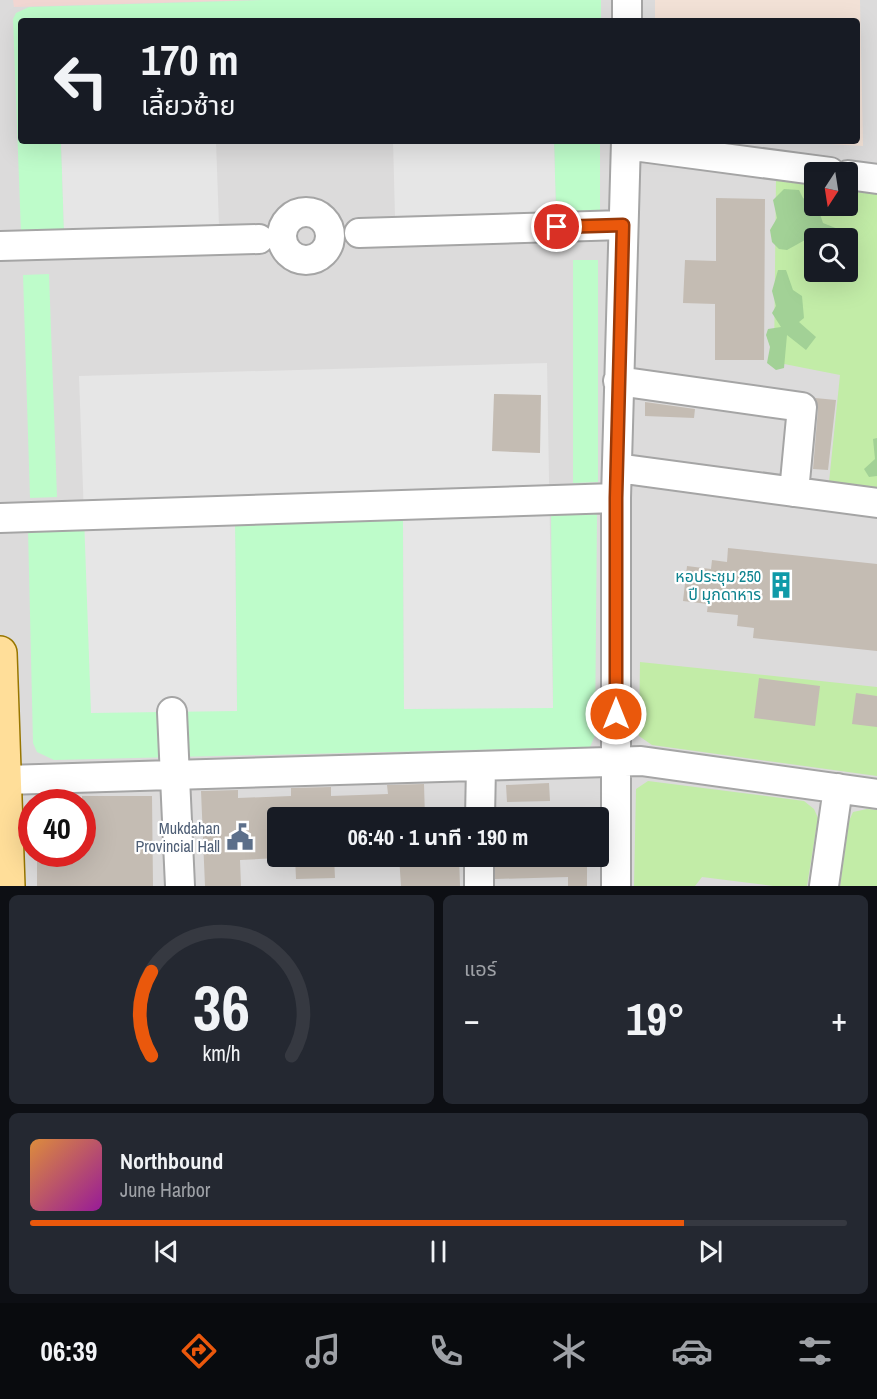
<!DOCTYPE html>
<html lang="th">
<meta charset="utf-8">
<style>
body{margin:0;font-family:"Archivo Narrow","Noto Sans Thai",sans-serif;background:#242831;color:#f1f3f6;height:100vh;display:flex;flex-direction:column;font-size:22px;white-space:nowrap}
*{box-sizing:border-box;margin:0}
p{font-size:20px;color:#9ea1a6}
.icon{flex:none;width:33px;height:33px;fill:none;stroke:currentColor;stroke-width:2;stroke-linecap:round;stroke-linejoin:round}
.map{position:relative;height:886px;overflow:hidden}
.drawer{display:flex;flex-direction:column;gap:9px;padding:9px;background:#0d0f14;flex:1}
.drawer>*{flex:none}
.hud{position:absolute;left:18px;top:18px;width:842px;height:126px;border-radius:6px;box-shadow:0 6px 24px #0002;background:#171b24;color:#f1f3f6;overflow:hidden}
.needle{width:39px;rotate:192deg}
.controls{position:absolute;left:804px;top:162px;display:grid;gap:12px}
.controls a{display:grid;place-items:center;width:54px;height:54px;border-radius:6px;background:#171b24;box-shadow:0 6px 24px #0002;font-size:30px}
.speed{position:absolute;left:18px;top:789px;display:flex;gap:12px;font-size:30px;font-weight:700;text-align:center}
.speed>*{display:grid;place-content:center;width:78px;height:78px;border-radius:50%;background:#171b24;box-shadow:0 6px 24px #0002;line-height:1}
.speed .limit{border:9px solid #d22;background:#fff;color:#111}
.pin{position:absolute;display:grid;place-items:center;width:51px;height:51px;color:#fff;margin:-26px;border:3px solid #fff;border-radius:50%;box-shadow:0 2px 6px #0007}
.me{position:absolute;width:66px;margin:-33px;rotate:0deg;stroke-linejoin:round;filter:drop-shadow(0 0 4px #0008)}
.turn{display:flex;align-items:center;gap:21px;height:126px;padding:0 24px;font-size:27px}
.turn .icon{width:78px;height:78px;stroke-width:2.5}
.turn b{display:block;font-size:42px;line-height:51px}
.big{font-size:45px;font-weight:700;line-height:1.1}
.drawer .widget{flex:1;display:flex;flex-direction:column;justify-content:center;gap:9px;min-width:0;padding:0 21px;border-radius:9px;background:#242831}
.drawer .dial{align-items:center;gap:0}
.dial svg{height:156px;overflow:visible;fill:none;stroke:#363941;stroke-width:7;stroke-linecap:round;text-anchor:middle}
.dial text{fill:#f1f3f6;stroke:none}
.song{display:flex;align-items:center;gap:18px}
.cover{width:72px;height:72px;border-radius:9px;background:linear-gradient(135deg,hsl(30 70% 55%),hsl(300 70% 35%))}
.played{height:6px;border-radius:3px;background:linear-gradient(90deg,#ea580c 80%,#363941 80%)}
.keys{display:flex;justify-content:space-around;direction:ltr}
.heat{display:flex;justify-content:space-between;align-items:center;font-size:33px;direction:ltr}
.drawer .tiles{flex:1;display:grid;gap:9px;grid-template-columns:1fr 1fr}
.widget:last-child{grid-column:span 2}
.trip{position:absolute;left:267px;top:807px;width:342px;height:60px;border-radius:6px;background:#171b24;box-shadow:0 6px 24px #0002;font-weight:700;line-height:60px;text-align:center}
.menu{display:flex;height:96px;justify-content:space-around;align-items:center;background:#090b0e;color:#9ea1a6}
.menu .icon{width:42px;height:42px}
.menu .current{color:#ea580c}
.menu b{font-size:27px;color:#f1f3f6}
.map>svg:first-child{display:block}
.residential{fill:#dcdbdb;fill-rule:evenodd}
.commercial{fill:#f1d6d2}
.military{fill:#f2e1d6}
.grass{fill:#c2eca7;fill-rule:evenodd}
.forest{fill:#a2d196}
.park{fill:#befcca}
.parking{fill:#e6e6e6}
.building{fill:#c4bcb3}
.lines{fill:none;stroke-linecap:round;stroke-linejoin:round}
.minor-casing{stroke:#a5a5a5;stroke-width:32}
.major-casing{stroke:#987600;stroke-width:36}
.minor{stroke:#fff;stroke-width:28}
.major{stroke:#ffde99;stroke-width:33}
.route-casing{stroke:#983908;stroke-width:15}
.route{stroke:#ea580c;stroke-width:10}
.labels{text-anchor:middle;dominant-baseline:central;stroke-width:4.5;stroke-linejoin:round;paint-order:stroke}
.culture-label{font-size:16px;fill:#0d838f;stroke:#fff;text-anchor:end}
.service-label{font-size:16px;fill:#4e5e75;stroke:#fff;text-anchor:end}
</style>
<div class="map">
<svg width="877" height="886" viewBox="0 0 877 886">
<rect width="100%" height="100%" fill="#f0ede4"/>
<!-- residential -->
<path class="residential" d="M0,0H877V886H0ZM21,21H856V141H21ZM814,172H848V206H814ZM814,238H848V272H814ZM32,802H82V854H32ZM278,818H598V856H278Z"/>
<!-- commercial -->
<path class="commercial" d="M13,0H258L14,7Z"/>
<!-- military -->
<path class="military" d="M655,0H860L863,146L778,141H856V21H655Z"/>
<!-- grass -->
<path class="grass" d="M776,177L814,181V206H848V185L877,188V488L829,482L840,375L774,362ZM814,238H848V272H814Z
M640,662L877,687V776L652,745L639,736Z
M648,781L804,801L814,809L818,818L807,886H773L702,877L695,886H634L636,789Z
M867,809L877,810V886H840L849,821L853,812Z"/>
<!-- forest -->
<path class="forest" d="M784,189L799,190L803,198L818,208L823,223L838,229L837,238H814V249L805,240L787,250L779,249L772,242L770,230L777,218L773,200Z
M778,270H786L793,290L802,296L804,318L799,322L816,337L806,350L787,335L784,368L776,370L767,363L770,347L766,335L768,329L781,327L772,313L776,306L772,291Z
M877,438V476L869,477L864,469L875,459L873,439Z"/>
<!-- park -->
<path class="park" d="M264,0H601V21H21V141H61L64,231L21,233L13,19L16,13L29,7Z
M554,141H600V210L556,213Z
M573,260H598V482L573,483Z
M49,274L57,497L30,498L23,275Z
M597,514L595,735L590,747L54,760L37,752L33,743L28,529L84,527L237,711L235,525L403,518L404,709L553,707L551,515Z"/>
<!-- parking -->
<path class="parking" d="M61,141H216L219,226L64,231Z
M393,141H554L556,213L395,216Z
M547,363L553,708L404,709L403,518L235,525L237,711L91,713L79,376Z"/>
<!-- building -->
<path class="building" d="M716,198L765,199L764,360H715V304L683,303L685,260L716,261Z
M494,394L541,395L540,453L492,451Z
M815,398L836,400L828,470L813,469L818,409Z
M645,402L695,409L694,418L645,416Z
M728,548L877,564V651L753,638L754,628L737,626L738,615L707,612L708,604L683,601L687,566L711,569L712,560L727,562Z
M759,678L820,686L815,726L754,718Z
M856,693L877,696V727L852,724Z
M549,783L550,801L507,802L506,785Z
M424,784L425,818H278V858L240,860L241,886H205L201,791L238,790V798L291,796V788L331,787V796L388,794L387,785Z
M82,796H152L153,886H37V854H82Z
M295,856H334L335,878L296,879Z
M399,856H459L460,886H401Z
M495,856H587V886H568V877L495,879Z"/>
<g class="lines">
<defs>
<path id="minor" d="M627,0V21
M626,145L830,172
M848,175L877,179
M282 236a24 24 0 1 1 48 0a24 24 0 1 1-48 0Z
M359,233L623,225
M0,246L259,239
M618,381L802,407L794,492
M617,468L877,503
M0,518L616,498
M172,712L180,886
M6,780L641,761L877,794
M480,818L481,766
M479,886V856
M616,886V498L626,141
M824,886L838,788"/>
<path id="major" d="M0,653L8,886"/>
</defs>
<!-- minor casing -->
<use href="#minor" class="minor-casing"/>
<!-- major casing -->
<use href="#major" class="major-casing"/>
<!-- minor -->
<use href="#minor" class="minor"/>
<!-- major -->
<use href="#major" class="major"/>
</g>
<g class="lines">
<defs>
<path id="route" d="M557,227L623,225L616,498V714"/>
</defs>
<!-- route casing -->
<use href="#route" class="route-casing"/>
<!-- route -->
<use href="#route" class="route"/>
</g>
<!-- icons -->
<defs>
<symbol id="building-bare" viewBox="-9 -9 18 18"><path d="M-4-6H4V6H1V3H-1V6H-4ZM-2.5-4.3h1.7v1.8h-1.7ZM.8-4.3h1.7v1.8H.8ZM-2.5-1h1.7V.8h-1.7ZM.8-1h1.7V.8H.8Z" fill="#0f9aa8" stroke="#fff" stroke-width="2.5" paint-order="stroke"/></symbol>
<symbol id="civic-bare" viewBox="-9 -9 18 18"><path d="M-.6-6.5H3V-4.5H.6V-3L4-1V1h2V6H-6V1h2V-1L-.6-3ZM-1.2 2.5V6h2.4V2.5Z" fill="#5c6f8a" stroke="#fff" stroke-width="2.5" paint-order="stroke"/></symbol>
</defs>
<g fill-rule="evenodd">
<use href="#building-bare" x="762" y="566" width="38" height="38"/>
<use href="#civic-bare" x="221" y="818" width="38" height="38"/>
</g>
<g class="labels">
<!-- culture labels -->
<g class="culture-label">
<text x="761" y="576">หอประชุม 250<tspan x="761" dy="18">ปี มุกดาหาร</tspan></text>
</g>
<!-- service labels -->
<g class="service-label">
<text x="220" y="828">Mukdahan<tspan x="220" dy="18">Provincial Hall</tspan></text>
</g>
</g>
</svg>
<div class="controls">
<a><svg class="needle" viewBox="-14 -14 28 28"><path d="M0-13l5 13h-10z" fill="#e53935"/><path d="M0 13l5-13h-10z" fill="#9ea1a6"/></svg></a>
<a><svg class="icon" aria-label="search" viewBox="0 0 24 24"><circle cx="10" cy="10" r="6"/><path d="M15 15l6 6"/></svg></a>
</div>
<div class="speed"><div class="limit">40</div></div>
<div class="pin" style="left:557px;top:227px;background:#d93025"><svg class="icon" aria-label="arrive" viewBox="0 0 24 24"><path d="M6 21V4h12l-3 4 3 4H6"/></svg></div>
<svg class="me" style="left:616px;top:714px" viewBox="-20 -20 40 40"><circle r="17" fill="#ea580c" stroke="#fff" stroke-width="3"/><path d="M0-11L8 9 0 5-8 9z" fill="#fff"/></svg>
<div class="trip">06:40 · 1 นาที · 190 m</div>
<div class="hud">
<div class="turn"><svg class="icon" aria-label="left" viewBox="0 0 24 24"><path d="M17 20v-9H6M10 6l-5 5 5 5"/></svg><div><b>170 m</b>เลี้ยวซ้าย</div></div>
</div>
</div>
<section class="drawer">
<div class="tiles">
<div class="widget dial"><svg viewBox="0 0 100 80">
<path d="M14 69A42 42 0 1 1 86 69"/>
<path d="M14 69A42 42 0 0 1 14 26" stroke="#ea580c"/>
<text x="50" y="56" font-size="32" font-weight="700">36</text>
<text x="50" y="72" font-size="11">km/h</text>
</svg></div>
<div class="widget"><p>แอร์</p>
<div class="heat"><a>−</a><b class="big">19°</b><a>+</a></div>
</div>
<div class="widget">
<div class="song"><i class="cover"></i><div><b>Northbound</b><p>June Harbor</p></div></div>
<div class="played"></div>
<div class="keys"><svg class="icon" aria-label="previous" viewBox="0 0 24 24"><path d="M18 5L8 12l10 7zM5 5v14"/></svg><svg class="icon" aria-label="pause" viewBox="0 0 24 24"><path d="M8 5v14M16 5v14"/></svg><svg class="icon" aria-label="next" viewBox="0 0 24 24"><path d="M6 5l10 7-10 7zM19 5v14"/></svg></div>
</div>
</div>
</section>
<nav class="menu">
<b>06:39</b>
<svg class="icon current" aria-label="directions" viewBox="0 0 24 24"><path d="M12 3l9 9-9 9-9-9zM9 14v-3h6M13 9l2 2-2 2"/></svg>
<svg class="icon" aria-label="music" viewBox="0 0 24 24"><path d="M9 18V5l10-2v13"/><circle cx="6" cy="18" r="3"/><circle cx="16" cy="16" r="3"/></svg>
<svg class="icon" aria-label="phone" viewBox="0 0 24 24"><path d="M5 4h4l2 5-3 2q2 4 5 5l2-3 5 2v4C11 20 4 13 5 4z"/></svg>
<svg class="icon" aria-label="climate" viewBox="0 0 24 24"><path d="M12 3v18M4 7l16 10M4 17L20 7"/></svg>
<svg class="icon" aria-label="car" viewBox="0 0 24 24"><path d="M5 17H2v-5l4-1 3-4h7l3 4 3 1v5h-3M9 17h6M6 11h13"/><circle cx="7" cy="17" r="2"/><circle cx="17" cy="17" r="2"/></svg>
<svg class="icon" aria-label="filters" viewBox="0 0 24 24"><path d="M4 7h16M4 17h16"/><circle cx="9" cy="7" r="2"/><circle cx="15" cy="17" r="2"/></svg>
</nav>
